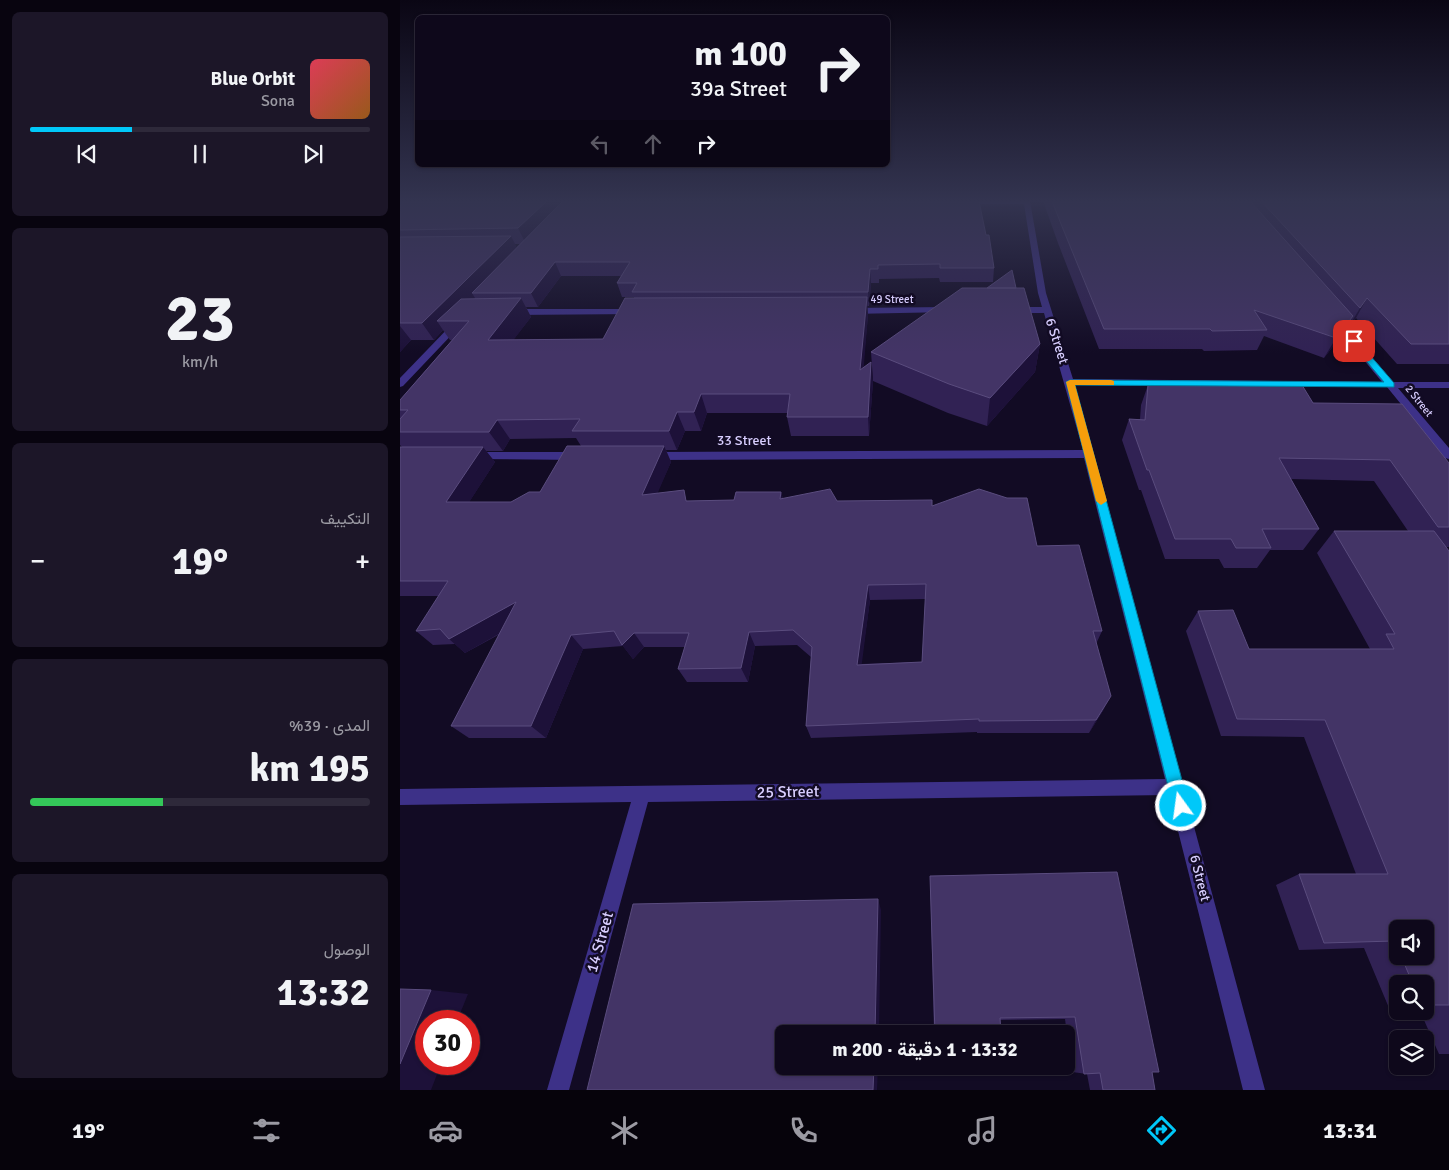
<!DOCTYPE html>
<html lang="ar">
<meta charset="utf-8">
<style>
body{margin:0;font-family:Signika,Vazirmatn,sans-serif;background:#1c1628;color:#f1f3f6;direction:rtl;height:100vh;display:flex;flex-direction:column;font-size:19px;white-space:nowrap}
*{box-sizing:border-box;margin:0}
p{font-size:16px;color:#9b9aa3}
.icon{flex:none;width:28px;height:28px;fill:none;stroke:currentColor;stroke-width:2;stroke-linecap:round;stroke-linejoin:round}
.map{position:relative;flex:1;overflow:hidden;direction:ltr}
.details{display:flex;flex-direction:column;gap:12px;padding:12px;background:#08040f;width:400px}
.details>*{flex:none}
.top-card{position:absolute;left:15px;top:15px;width:475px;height:152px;border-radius:8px;box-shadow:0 1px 4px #0004,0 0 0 1px #2e293a;direction:rtl;background:#0e081b;color:#f1f3f6;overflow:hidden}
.buttons{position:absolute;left:989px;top:920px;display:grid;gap:10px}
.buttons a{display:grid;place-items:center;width:45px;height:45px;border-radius:8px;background:#0e081b;box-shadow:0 1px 4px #0004,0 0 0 1px #2e293a;font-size:25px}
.speed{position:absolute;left:15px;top:1010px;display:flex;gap:10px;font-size:25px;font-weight:700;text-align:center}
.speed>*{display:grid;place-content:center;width:65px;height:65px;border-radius:50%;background:#0e081b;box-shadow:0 1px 4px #0004,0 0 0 1px #2e293a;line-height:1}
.speed .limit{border:8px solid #d22;background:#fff;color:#111}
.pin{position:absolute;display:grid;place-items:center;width:42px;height:42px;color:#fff;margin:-21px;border-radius:10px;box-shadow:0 2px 8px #0006}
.me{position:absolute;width:55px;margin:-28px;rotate:346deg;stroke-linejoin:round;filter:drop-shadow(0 0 4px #0008)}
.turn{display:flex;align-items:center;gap:18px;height:105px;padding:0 20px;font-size:22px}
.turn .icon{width:65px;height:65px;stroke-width:2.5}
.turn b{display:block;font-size:35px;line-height:42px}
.lanes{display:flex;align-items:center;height:48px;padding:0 20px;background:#0003;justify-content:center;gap:25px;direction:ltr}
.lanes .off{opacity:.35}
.big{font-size:38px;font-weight:700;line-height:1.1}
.details .tile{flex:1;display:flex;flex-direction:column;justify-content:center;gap:8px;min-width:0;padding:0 18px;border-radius:8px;background:#1c1628}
.details .dial{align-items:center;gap:0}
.dial b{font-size:65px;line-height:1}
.song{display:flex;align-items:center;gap:15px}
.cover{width:60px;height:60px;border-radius:8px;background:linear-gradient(135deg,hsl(350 70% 55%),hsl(30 70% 35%))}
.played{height:5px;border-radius:2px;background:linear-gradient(90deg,#00c8f9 30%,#2e293a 30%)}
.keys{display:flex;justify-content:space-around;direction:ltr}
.heat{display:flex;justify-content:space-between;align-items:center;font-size:28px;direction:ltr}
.charge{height:8px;border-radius:4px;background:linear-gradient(90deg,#34c759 39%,#2e293a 0)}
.trip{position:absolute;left:375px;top:1025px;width:300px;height:50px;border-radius:8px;background:#0e081b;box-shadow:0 1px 4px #0004,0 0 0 1px #2e293a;font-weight:700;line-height:50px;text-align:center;direction:rtl}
.tabs{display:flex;height:80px;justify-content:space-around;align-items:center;background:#06030b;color:#9b9aa3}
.tabs .icon{width:35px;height:35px}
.tabs .current{color:#00c8f9}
.tabs b{font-size:22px;color:#f1f3f6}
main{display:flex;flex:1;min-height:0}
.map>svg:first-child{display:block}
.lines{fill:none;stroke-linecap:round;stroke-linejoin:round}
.minor{fill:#3d3188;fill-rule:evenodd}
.wall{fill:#312254;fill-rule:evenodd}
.shaded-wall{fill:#1d1139}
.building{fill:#433466;stroke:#5a4c7e;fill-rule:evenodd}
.route{fill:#00c8f9;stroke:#0082a2}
.slow{fill:#f59e0b}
.labels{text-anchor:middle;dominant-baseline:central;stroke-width:5;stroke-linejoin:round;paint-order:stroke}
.far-street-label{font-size:11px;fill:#d8ceff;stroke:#120b24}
.street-label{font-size:14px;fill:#d8ceff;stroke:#120b24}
.near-street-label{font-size:16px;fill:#d8ceff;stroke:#120b24}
</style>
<main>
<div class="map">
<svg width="1049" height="1090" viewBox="0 0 1049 1090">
<rect width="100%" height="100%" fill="#120b24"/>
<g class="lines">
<!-- minor -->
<path class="minor" d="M563,201H630L646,293L673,379L982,382L930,319V315H936L993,382H1049V388H998L1049,448V459L1045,458L987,387L675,385L865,1090H843L769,795L248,802L169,1090H147L231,802L0,805V789L765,779L684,458L254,460L249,456L254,452L683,450L644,313H614L610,310L614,307H642L638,293L624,204H565L562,202Z
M546,307L550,310L549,312L451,314L447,311L451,308Z
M234,309L237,310V314L111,315L107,312L111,309Z
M57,321L60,322V326L3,386L0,387V378L54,322Z
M74,452H179L184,456L179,460L70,459L69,456Z"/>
</g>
<!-- wall -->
<path class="wall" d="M0,201L162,202L586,235L594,268L593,282H540L539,278L479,279V283H471L469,306H467L468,315L463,367L473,381L469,436H391L387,417V413H307L301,431H285L277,450H266L271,462L257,493L288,501L334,500L381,492L383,499L532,506L637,546L702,631L696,644L704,709L689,733H577V732L411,738L406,726L411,657L397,645L355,646L348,682H287L278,669L285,647H244L233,659L223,646L183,649L146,738H69L51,726L100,634L65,653L55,644L33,645L16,631L39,596H0V447H2L0,445V400L52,340H50L43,330L34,340H11L0,352ZM115,244H120L116,248ZM161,276H221L217,283L222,297H234V298L203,339L113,340L131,317L126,307H138ZM176,438L181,446L140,492L111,502H69L95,462L86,451H103L110,439ZM526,599L522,662L461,664L470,600Z
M643,201H1049V364H997L956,318L948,328L947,327L941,336L924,358L864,336L857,350L804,351L802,349H699L658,243Z
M616,288L640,344L635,372L587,426L548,413L473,381L471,352Z
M748,385L913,403L1049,463V547H1046L1049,551V1054H1039L1020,1011H1025V984H998V1008H989L964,948L899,950L876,885L899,874H956L904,737L821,736L786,631L798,611L849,649H970L917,553L934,531H1008L974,481L891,479L919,529L903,550H870L857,568H824L819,559H765L741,490H739L722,440L729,419H740L741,405ZM998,929L1025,956H998Z
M530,876L752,1072L755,1090H690L687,1074L672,1072L665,1019L600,1020L601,1034H534Z"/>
<!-- shaded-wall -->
<path class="shaded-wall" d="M147,201H161L164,206L126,244L118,228Z
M111,236L119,252L72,293L75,298L52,321H37L43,330L34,340L22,323Z
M155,262L161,276L138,307L131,293Z
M470,269L471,283L469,306L468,292Z
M467,297L468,315L462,389L460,370Z
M121,298L131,317L99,359L88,340Z
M967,298L956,318L948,328L960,308Z
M953,316L941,336L924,358L936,338Z
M0,326L11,340L0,352Z
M640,344L635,372L587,426L590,398Z
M471,362L473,381L469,436L468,417Z
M301,394L307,413L301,431L294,412Z
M277,412L285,431L277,450L269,431Z
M97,420L110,439L103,451L89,432Z
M264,446L271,462L250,511L242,495Z
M83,447L95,462L59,518L46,502Z
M381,492L385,508L380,499Z
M468,585L470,600L460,678L457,665Z
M116,602L130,616L65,653L49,639Z
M349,632L355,646L348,682L341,668Z
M234,633L244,647L233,659L222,645Z
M171,635L183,649L146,738L131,726Z
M711,696L704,709L689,733L696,720Z
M478,899L481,910L479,1034H475Z
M31,990L68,994L57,1021H26V1064H41L31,1090H0V1064Z
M474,1066H478L477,1090H473Z"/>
<!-- building -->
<path class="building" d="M0,201H147L118,228L0,230Z
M163,201H579L586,235H589L594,268H540V264L478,265V269H470L468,292H232L237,283H217L230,262H155L131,293H72Z
M652,201H850L953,316L936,338L854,310L867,330L812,331L810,329H704L661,224Z
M861,201H1049V344H1011L967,298L960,308Z
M111,236L22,323H0V237Z
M612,270L616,288H587Z
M562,288H624L640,344L590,398L549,384L471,352Z
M467,297L460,370L471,362L468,417H387L390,394H301L294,412H277L269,431H172L180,419L97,420L89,432H0V419L8,410H0V400L69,321H37L61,299L121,298L88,340L203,339L225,298Z
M857,384L902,385L913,403L1002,404L1049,463V527H1038L990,460L879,458L919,529H862L871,548H836L831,539H775L749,470H747L729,419L745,420L748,385Z
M167,446H264L242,495L284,490L286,501L334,500L336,492H381L380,499L430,489L437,501L532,500V506L579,489L607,498H627L637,546L679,545L702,631H693L711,696L696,720L579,721V719L406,726L412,647L393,630L349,632L341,668L278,669L289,633H234L222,645L214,631L171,635L131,726H51L116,602L49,639L40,629L16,631L48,581H0V447H83L46,502H111L129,492H140ZM526,584L522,662L457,665L468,585Z
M934,531H1034L1049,551V1005H1025V984H1013L1001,956H1025V929H998V949L994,941L924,943L899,874H988L925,720L837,719L798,611L833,610L849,649H994L986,634H995Z
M717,872L759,1072H752L755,1090H703L700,1073L684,1074L675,1017L600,1018L601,1034H535L530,876Z
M478,899L475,1034H384V1066H474L473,1090H187L233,904Z
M0,989L31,990L0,1064Z
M536,1066H604V1072L536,1074Z"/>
<!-- sky -->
<linearGradient id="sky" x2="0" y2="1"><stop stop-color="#0a0614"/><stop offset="0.57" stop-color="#333450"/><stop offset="1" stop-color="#333450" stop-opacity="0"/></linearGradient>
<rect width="1049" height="353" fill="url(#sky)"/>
<!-- route -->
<path class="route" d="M951,339H956L994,383V387L675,385L789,806L787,811L781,814L776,811L773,806L666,382L670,380L984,382L951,343Z"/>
<!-- slow -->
<path class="slow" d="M711,380L714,381V385H675L707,501L701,505L696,501L666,382L670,380Z"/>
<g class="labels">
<!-- far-street labels -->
<g class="far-street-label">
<text x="492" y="299">49 Street</text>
<text transform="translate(1019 401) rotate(51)">2 Street</text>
</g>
<!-- street labels -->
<g class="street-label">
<text transform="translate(657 341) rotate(72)">6 Street</text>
<text x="344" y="440">33 Street</text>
<text transform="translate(800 878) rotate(76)">6 Street</text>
</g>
<!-- near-street labels -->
<g class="near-street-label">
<text transform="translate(388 792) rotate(-1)">25 Street</text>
<text transform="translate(200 942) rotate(-74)">14 Street</text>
</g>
</g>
</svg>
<div class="buttons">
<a><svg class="icon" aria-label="sound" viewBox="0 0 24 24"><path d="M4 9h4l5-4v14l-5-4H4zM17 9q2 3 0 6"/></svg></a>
<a><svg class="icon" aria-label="search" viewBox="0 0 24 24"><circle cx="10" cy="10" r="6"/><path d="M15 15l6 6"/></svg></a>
<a><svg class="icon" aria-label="layers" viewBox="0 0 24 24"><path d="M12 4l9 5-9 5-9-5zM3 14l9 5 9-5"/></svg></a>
</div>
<div class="speed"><div class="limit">30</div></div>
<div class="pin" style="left:954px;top:341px;background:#d93025"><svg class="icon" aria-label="arrive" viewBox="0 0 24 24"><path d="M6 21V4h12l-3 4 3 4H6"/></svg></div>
<svg class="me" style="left:781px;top:806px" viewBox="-20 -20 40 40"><circle r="17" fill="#00c8f9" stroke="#fff" stroke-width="3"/><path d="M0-11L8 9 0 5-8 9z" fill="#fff"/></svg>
<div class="trip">13:32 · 1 دقيقة · 200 m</div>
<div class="top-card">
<div class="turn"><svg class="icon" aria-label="right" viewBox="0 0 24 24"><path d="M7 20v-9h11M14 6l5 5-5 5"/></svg><div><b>100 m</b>39a Street</div></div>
<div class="lanes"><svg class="icon off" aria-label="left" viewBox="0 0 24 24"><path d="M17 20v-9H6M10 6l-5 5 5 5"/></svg><svg class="icon off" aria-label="ahead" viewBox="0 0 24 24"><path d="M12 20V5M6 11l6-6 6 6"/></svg><svg class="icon" aria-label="right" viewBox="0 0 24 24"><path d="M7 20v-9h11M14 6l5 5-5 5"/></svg></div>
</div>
</div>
<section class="details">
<div class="tile">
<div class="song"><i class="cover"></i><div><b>Blue Orbit</b><p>Sona</p></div></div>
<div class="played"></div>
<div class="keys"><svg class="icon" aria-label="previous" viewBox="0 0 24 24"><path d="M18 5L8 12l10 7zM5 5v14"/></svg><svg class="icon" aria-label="pause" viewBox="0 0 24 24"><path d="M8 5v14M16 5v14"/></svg><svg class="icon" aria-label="next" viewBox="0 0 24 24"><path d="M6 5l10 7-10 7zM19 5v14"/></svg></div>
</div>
<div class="tile dial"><b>23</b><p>km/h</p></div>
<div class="tile"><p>التكييف</p>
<div class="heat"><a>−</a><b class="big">19°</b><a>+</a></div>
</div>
<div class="tile"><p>المدى · 39%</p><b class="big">195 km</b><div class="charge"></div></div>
<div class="tile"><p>الوصول</p><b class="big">13:32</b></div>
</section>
</main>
<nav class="tabs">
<b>13:31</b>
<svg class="icon current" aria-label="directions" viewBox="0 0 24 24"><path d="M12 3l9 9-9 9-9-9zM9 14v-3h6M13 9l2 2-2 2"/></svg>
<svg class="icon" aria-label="music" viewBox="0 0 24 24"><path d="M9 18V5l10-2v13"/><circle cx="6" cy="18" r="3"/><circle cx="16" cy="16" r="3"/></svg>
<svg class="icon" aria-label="phone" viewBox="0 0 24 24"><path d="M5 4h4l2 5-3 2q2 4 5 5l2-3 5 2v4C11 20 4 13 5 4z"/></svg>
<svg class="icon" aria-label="climate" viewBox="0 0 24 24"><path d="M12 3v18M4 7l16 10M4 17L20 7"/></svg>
<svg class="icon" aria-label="car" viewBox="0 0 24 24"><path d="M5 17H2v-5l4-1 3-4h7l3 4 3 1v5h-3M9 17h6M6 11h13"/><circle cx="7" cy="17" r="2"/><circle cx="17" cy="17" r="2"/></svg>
<svg class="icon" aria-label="filters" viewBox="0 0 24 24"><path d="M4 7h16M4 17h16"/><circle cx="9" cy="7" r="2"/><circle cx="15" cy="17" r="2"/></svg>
<b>19°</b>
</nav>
